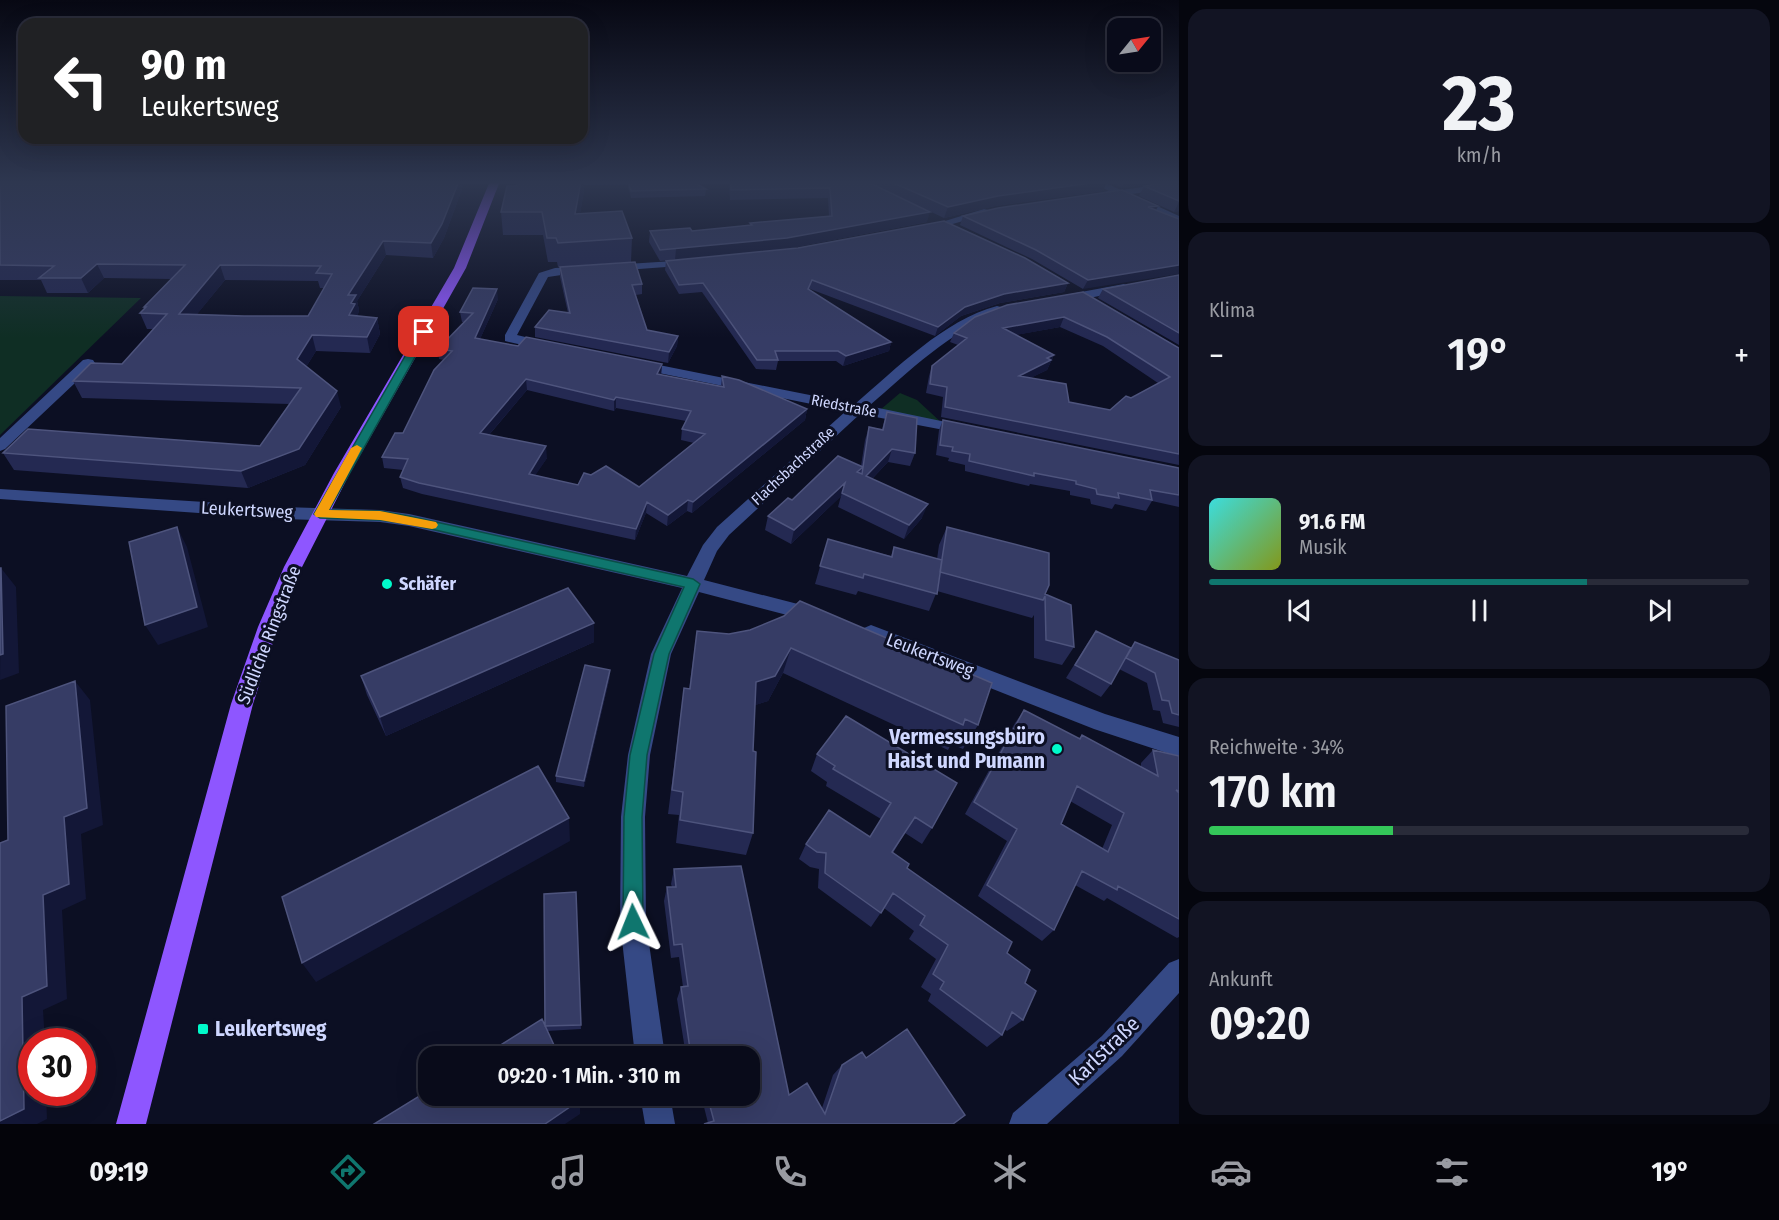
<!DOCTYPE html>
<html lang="de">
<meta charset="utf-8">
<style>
body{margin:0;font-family:"Fira Sans Condensed",sans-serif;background:#121423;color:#f1f3f6;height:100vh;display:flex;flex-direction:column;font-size:22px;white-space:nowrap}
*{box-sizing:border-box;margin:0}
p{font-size:20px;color:#999ba2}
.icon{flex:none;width:33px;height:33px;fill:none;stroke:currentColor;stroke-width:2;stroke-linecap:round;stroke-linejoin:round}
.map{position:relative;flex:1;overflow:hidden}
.side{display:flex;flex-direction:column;gap:9px;padding:9px;background:#05060e;width:600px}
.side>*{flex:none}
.top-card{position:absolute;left:18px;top:18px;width:570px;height:126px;border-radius:18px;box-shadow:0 6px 24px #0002,0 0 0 2px #292b39;background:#202124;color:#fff;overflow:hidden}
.needle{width:39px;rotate:60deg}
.controls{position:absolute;left:1107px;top:18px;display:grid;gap:12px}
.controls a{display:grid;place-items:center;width:54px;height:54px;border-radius:12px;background:#090b1a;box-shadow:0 6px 24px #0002,0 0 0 2px #292b39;font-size:30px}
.speed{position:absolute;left:18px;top:1028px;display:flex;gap:12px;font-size:30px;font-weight:700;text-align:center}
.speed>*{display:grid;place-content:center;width:78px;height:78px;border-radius:50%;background:#090b1a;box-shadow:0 6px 24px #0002,0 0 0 2px #292b39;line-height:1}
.speed .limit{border:9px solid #d22;background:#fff;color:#111}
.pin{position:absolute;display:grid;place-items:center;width:51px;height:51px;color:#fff;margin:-26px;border-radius:12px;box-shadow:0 3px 9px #0006}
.me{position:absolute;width:66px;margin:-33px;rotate:358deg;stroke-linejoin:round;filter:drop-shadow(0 0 4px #0008)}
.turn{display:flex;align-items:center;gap:21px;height:126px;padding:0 24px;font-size:27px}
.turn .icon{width:78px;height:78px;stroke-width:2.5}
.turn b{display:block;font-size:42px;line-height:51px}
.big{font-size:45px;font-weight:600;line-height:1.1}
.side .widget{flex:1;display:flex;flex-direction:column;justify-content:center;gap:9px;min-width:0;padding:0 21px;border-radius:18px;background:#121423}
.side .dial{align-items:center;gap:0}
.dial b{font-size:78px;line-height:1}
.song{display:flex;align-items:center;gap:18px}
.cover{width:72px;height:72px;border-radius:9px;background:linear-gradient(135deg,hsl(180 70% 55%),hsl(70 70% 35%))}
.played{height:6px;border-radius:3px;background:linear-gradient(90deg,#0f766e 70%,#292b39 70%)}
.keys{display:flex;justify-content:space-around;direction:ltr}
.heat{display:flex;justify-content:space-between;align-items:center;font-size:33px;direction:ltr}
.charge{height:9px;border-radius:4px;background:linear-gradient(90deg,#34c759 34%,#292b39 0)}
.trip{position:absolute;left:418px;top:1046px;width:342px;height:60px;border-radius:18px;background:#090b1a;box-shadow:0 6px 24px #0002,0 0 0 2px #292b39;font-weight:600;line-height:60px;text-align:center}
.tab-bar{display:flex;height:96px;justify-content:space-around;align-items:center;background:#04040a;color:#999ba2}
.tab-bar .icon{width:42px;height:42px}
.tab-bar .current{color:#0f766e}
.tab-bar b{font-size:27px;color:#f1f3f6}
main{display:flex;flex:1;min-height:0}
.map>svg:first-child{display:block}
.green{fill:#0f2e24}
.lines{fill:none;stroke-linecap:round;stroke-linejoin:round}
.minor{fill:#354985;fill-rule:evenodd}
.major{fill:#8e56ff;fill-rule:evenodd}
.wall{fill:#242952;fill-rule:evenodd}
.shaded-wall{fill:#131737}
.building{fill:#363c65;stroke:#4e547d;stroke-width:1.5;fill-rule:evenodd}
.route{fill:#0f766e;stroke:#0a4d48;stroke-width:1.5}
.slow{fill:#f59e0b}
.poi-dot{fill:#00faca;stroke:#0c0f23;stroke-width:2}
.labels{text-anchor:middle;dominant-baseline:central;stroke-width:6;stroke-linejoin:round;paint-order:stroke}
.far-street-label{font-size:15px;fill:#cfd7ff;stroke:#0c0f23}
.street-label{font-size:18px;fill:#cfd7ff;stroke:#0c0f23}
.poi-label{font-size:18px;font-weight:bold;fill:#cfd7ff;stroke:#0c0f23;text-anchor:start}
.near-poi-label{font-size:21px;font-weight:bold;fill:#cfd7ff;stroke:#0c0f23;text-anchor:end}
.near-street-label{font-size:21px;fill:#cfd7ff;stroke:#0c0f23}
</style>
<main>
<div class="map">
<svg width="1179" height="1124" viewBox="0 0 1179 1124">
<rect width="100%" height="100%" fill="#0c0f23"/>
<!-- green -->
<path class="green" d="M0,296L141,298L0,435Z
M900,393L917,400L943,424L880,410Z"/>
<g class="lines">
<!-- minor -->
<path class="minor" d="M557,181H681L676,184L561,185Z
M1089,181H1101L1121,190L1179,182V188L1131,194L1179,216V223L1119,196L1100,197V193L1109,191Z
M984,209L988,210V214L924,232L919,229Z
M689,260L693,261V265L612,271L606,268L612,265Z
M584,266L590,269L588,271L548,277L517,335L550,343L552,346L550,349L545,350L505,341V335L539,273L555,268Z
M1124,284L1130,288L1128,290L1065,303L1059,299L1065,295Z
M997,306L1001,307V313C950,330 909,372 869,406L970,427L972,430L970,433L965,434L860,414L729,535L717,551L704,580L821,610L824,615L821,620L814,622L699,592L671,654L650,755L645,817L646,922L665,1056H635L620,922L621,817L628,755L651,654L682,588L409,526L380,522L283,519L0,499V489L283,507L380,510L409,514L687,576L703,545L717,527L846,411L639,369L634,368L632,365L634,362L639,361L855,404C896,369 944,320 997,306Z
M88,359L93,360L95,363L93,366L5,449L0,451V438L83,360Z
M871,625L1105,714L1179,737V757L1094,729L864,638L861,633L864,628Z
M1179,959V993L1122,1056L1047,1124H1009L1013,1113L1102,1036L1169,963Z
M640,1095H670L675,1124H645Z"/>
<!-- major -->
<path class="major" d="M490,181H500L466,268L350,473L302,567L278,627L253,704L146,1124H116L231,704L258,627L284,567L334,473L454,268Z"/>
</g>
<!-- wall -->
<path class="wall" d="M0,181H465L444,238L433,258L386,255L357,301L359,310L358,314V316L377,318L380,334L370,353L316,351L306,367L341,407L305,465L248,488L14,470L3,453L260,446L289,404L82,398L73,381L122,364L153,329H147L140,313L145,309L144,307L171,279L104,278L88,293H47L41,280H0ZM225,280L318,281L320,288H324L308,316H244L197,314Z
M518,181H584V191L580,213L632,238L631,262L558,267L557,262H548L543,235H503L501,212L516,186Z
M628,181L706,189L705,196L631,198L628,187Z
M729,181H1175L1122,188L1107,181L1103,191L995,206L944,218L887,191L927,222L785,249L660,261L649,242L650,231H692L750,225V223L829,216L828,198L730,200Z
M1179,181V211L1174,212L1139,196L1144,186Z
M1158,206L1156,211L1083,289L1032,259L960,225L963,216Z
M666,261L1068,283L1064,292L1000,303L961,316L935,336L810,289V290L891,342L889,351L843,366L836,361H778L776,370L756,369L702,292L679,294L665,270Z
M560,267L642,284V294L636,295L647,330L678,336L677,346L668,363L535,337V327L568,313L560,277Z
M1179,275V345L1098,298L1103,289Z
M1083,292L1179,348V465L941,417L943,397L926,393L929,376L932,366L958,345L950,342L954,333ZM1060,327L1103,346L1158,383L1110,410L1069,402L1030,378L1047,370L1054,355L1015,335Z
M498,299L480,339L518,346L662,364L661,375L721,386L722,376L807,409L805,420L692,513L687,511L667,526L646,513L635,540L422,494L403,488L400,477L403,470L384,468L382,457L403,433L444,360L439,359L438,349L464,322H462L460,312ZM527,390L614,411L616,408L686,421L682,429L681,440L694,443L639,487L591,475L578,485L535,475L547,458L489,435Z
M887,412L915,453L910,466L888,462L872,479L922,518L904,539L838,507L841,496L791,544L765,530L768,516L792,500L861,466L865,440L869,427L882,429Z
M943,420L1179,468V507L1152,501L1146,511L1115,504L1112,509L1091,504L1090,499L1070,495V491L1030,484L1029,486L965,471V465L948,461L949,458L936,455L939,430Z
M947,527L1045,594L1074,647L1062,665L1034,658V615L1032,618L937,591L929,611L858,591L856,595L815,584L828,539L891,556L894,547L937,559L939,545Z
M594,623V642L386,736L367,695L361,676Z
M750,630L978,725L963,749L951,744L948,750L783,673L768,701L755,705L753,751V833L746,855L676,843L679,815L668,814L684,688L689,689L697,631L729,634Z
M1096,631L1131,648L1135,642L1179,660V727L1163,723L1160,711L1153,710L1147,683L1119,669L1111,684L1101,697L1066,678L1087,644Z
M610,676L584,787L556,782V776Z
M1024,710L1078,739L1082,735L1141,767V763L1153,750L1179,756V937L1177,938L1107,898L1104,901L1075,885L1054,930L1042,941L978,896L1007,841L965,814L1015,723ZM1070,801L1112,825L1102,849L1061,824Z
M817,754L932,828L922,844L905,833L893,853L907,868L1007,953L1025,983L1023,1020L1007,1031L1004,1029L1002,1035L987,1047L928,1001L931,994L921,987L936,959L909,939L914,931L884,908L871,927L818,888L819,869L810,867L799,859L806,844L870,837L881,819L826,786L827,782L811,771Z
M674,869L789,1095L822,1108L833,1075L842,1065L866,1058L965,1115L708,1123L701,1095H750V1056H686L677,999L681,987H683L679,957L671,958L664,901L667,887H672L671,884Z
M576,892L581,1029L547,1031L545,1024Z"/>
<!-- shaded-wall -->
<path class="shaded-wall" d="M459,181H465L444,238L433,258L431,243Z
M581,181H584V191L576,237L575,214Z
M1107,181L1103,191L995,206L944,218L948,207L998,196Z
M1125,181H1175L1122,188Z
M1179,202V211L1174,212Z
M1158,206L1154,214L1148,207Z
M930,212L927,222L785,249L675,260L676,249Z
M383,241L386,255L357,301L359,310L358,314L359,319L349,315L348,295Z
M97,264L104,278L88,293L81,278Z
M220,265L225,280L185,329L179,314Z
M1179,265V274L1083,289L1088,280Z
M1068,283L1064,292L1000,303L961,316L935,336L938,327L965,307L1004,294Z
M497,289L498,299L476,348L475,338Z
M1064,317L1060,327L999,338L1003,328Z
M377,318L380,334L370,353L367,337Z
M312,335L316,351L301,375L297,359Z
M678,336L677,346L668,363L669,352Z
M891,342L889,351L843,366L846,356Z
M1054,355L1047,370L1015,386L1019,376L1047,358Z
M662,364L661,375L657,374Z
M526,379L527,390L481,444L480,433Z
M337,391L341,407L305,465L248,488L241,471Z
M616,397V408L614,411V400Z
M807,409L805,420L692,513L693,502Z
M546,446L547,458L529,485V474Z
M892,449L888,462L862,489L866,476Z
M845,483L841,496L791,544L794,530Z
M688,500L687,511L667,526L668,515Z
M647,502L646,513L635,540L636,529Z
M928,504L922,518L904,539L909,525Z
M177,527L187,547L208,627L158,645L145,625Z
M1,568L16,587L19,673L0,680Z
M594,623V642L386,736L380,717Z
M791,648L783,673L768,701L750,707L756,682Z
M610,670V676L584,787V781Z
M75,681L90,700L103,825L81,834L86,899L62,910L67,999L43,1010L45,1041H32V1092H46L47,1119L37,1124H0L22,997L43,895L64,817Z
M569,818L570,841L316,982L302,963Z
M580,1100V1114L565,1124H545Z"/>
<!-- building -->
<path class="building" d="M0,181H459L442,224L431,243L383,241L348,295H356L351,303L355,304L349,315L377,318L367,337L312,335L297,359L337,391L299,449L241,471L3,453L28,429L260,446L301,388L73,381L91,363L122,364L167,314L140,313L146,307H144L185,265L97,264L81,278H39L54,266L0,265ZM220,265L321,266L316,273L332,274L308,316H244L179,314Z
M518,181H581L575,214L622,211L632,238L558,243L556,238H547L542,212H501L507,186H516Z
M628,181H692L706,189L631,191Z
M731,181H866L930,212L787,238L660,250L650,231L690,228L692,231L752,225L750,223L832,216L830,188L731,190Z
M889,181H1105L998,196L948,207Z
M1179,181V201L1144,186Z
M1122,190L1158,206L1148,207L1179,219V265L1088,280L1036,250L963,216L998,208Z
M944,221L1025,258L1068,283L1004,294L965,307L938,327L812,280L808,289L891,342L846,356L838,351H775L778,360H757L703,283L679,285L666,261L798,248Z
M635,262L642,284L632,285L647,330L678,336L669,352L535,327L549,310L570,313L560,267Z
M1179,275V333L1103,289Z
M473,288L497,289L475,338L518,346L526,337L662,364L657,374L724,387L722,376L739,380L807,409L693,502L688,500L668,515L647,502L636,529L419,483L400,477L408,459L382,457L395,433H403L434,370L452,351L438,349L473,313L460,312ZM526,379L614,400L616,397L691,411L682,429L705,434L639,487L606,466L591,475L584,473L578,485L529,474L546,446L480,433Z
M1083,292L1179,348V454L945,407L947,387L930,384L932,366L967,338L954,333L975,317L1007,305ZM1064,317L1107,337L1170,377L1131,398L1126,396L1110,410L1069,402L1066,384L1019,376L1051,360L1047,358L1054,355L1003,328Z
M887,412L917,418L915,453L892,449L866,476L928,504L909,525L842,493L845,483L794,530L768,516L788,498L792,500L838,456L863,467L857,472L862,474L869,427L883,430Z
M943,420L1179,468V495L1150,490L1152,500L1118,493L1119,498L1097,494L1096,489L1076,484V481L1034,473V476L969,461L970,454L952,451L953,447L940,445Z
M177,527L197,607L145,625L129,542Z
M947,527L1049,553V585L1045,594L1071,605L1074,647L1046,640L1045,596L1043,600L940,572Z
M828,539L892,557L894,547L942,560L937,594L864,574L863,578L820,566Z
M0,568H1L3,654L0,655Z
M568,588L594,623L380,717L361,676Z
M800,601L992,683L978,725L965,719L963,725L791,648L775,676L756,682L753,751L756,752L753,833L680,820L683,792L672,790L684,688L690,689L697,631L729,634L750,630L784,616Z
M1096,631L1131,648L1111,684L1075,665Z
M1135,642L1179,660V715L1172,713L1169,701L1162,700L1155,673L1126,658Z
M585,665L610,670L584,781L556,776Z
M75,681L87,808L64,817L69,884L43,895L47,986L22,997L24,1109L0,1121V843L8,840L6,706Z
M1024,710L1080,739L1082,735L1158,776L1153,750L1179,756V791L1176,790L1179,793V919L1118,886L1117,890L1082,871L1054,930L987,885L1017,829L974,802ZM1077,786L1124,813L1108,852L1061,824Z
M846,716L957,783L932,828L915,817L892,852L909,864L907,868L1012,942L1007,953L1030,970L1025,983L1036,991L1023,1020L1012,1012L1002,1035L940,989L944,982L933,974L948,945L920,925L925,916L893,893L881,913L825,873L826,853L817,852L806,844L829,810L870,837L891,803L833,769L835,766L817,754Z
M538,766L569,818L302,963L282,897Z
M741,866L789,1095L807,1083L825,1114L842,1065L862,1052L866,1058L907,1029L965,1115L953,1124H704L714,1121L707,1095H750V1056H691L681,987L688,986L682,944L674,945L667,887H676L674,869Z
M576,892L581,1025L545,1026V1024L544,894Z
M542,1019L559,1056H483Z
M429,1090V1095H577L580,1100L545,1124H374Z"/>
<!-- sky -->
<linearGradient id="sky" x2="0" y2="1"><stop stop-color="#070813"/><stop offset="0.54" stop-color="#2e3750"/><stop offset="1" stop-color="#2e3750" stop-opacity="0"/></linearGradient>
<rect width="1179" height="338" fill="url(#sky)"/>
<!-- route -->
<path class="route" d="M424,329L429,332L329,510L380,511L409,516L693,579L700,584L669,654L647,755L642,817L643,922L640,929L633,932L626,929L623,922L624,817L630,755L654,654L684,587L409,524L380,520L320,518L314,514L419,332Z"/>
<!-- slow -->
<path class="slow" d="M357,445L362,448L329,510L380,511L436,522L438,525L436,528L432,529L380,520L316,517L314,514L351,448Z"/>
<!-- markers -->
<g class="poi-dot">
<circle cx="387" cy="584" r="6"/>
<circle cx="1057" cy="749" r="6"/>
<rect x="197" y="1023" width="12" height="12" rx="3"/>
</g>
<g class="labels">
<!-- far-street labels -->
<g class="far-street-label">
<text transform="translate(844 406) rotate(11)">Riedstraße</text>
<text transform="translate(793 466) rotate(-43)">Flachsbachstraße</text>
</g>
<!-- street labels -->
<g class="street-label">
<text transform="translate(247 510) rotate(3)">Leukertsweg</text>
<text transform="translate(269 635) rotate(-69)">Südliche Ringstraße</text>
<text transform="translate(930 655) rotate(21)">Leukertsweg</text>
</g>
<!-- poi labels -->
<g class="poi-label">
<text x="399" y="584">Schäfer</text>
</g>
<!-- near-poi labels -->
<g class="near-poi-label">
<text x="1045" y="737">Vermessungsbüro<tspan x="1045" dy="24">Haist und Pumann</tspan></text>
<text x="215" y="1029" text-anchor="start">Leukertsweg</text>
</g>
<!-- near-street labels -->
<g class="near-street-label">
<text transform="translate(1104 1051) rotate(-44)">Karlstraße</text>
</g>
</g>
</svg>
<div class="controls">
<a><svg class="needle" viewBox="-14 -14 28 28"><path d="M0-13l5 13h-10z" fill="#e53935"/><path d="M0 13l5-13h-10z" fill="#999ba2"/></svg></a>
</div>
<div class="speed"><div class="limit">30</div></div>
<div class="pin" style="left:424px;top:332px;background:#d93025"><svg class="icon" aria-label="arrive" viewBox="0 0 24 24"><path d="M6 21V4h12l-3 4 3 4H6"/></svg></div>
<svg class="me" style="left:633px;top:922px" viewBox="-20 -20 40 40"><path d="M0-17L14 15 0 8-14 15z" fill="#0f766e" stroke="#fff" stroke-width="4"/></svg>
<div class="trip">09:20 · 1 Min. · 310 m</div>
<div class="top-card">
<div class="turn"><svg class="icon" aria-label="left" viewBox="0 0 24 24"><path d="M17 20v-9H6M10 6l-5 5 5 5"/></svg><div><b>90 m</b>Leukertsweg</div></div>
</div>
</div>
<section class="side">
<div class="widget dial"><b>23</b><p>km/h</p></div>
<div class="widget"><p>Klima</p>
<div class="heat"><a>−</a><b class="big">19°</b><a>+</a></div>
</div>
<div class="widget">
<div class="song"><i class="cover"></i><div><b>91.6 FM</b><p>Musik</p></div></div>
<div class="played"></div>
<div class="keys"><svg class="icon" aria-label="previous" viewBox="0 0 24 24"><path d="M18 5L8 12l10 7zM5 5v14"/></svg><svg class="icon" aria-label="pause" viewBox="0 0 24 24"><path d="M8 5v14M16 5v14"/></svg><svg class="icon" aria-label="next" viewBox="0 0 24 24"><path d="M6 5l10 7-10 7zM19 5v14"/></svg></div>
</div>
<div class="widget"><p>Reichweite · 34%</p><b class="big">170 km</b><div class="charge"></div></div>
<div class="widget"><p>Ankunft</p><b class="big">09:20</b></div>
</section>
</main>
<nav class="tab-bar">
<b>09:19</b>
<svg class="icon current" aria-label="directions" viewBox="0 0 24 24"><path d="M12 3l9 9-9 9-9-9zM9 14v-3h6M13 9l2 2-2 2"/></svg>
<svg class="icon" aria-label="music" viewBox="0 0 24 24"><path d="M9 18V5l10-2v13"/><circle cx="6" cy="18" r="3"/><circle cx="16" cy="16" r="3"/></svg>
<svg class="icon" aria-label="phone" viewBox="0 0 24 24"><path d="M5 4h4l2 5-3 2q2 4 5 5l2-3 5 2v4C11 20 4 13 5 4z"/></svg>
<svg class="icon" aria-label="climate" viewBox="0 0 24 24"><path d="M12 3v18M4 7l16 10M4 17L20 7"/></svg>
<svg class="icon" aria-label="car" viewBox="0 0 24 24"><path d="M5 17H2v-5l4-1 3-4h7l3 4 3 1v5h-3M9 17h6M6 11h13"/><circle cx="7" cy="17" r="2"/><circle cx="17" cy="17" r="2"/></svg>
<svg class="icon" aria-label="filters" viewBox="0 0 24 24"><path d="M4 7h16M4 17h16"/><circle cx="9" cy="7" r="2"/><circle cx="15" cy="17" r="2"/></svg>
<b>19°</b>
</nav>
